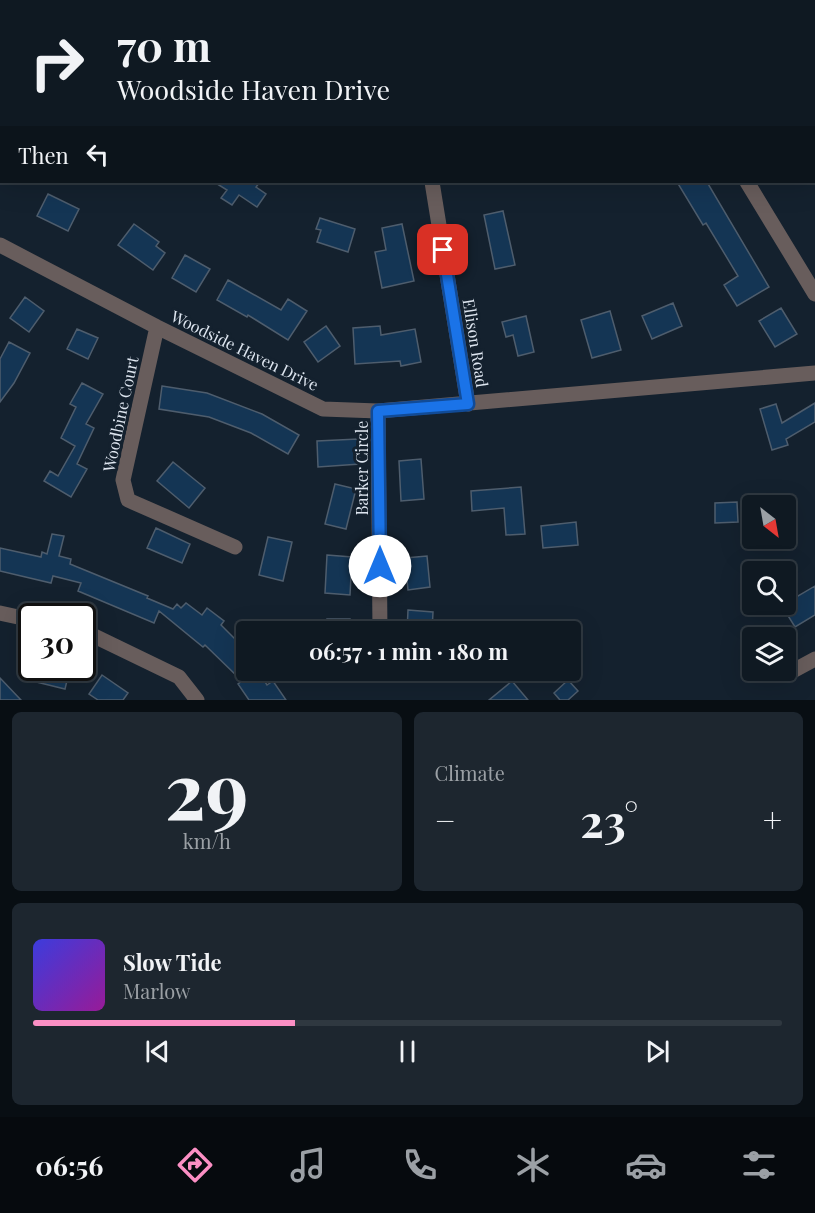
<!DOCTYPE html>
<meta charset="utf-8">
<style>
body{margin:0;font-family:"Playfair Display",serif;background:#1d262f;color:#f1f3f6;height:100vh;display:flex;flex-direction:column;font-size:22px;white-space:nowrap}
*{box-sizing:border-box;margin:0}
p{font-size:20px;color:#9ba0a5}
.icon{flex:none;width:33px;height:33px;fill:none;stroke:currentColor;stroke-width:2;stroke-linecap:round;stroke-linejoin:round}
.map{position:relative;height:700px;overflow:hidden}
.side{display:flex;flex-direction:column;gap:12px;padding:12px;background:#080e13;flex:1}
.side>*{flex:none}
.top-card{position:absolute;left:0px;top:0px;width:816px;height:183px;box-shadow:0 6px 24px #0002,0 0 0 2px #2f3840;background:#0f1922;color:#f1f3f6;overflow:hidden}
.needle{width:39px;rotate:149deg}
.controls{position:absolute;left:742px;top:495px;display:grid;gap:12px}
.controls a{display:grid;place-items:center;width:54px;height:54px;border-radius:6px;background:#0f1922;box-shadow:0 6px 24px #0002,0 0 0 2px #2f3840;font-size:30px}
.speed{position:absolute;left:18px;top:603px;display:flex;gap:12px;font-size:30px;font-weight:700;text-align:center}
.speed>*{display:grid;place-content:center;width:78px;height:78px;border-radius:50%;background:#0f1922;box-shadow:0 6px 24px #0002,0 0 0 2px #2f3840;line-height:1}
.speed .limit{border:3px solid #111;border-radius:9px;background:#fff;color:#111}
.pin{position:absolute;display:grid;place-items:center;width:51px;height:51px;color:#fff;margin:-26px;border-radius:12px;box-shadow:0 3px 9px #0006}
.me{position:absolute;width:66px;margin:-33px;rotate:0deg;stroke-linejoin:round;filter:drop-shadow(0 0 4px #0008)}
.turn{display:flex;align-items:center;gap:21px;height:126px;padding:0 18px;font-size:27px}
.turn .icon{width:78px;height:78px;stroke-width:2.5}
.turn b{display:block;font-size:42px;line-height:51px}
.then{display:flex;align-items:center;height:57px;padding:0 18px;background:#0003;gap:12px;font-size:22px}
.big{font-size:45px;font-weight:700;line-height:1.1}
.side .card{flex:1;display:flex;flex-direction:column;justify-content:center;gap:9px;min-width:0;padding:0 21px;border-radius:9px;background:#1d262f}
.side .dial{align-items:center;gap:0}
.dial b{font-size:78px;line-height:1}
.song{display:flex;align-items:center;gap:18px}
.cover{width:72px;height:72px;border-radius:9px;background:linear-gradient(135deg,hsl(240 70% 55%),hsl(300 70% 35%))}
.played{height:6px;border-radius:3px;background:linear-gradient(90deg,#fb8fc4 35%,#2f3840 35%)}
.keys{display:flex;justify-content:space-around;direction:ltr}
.heat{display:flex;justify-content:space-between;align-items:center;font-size:33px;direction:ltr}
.side .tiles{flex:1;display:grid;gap:12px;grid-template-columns:1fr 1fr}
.card:last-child{grid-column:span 2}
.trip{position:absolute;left:236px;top:621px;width:345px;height:60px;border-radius:6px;background:#0f1922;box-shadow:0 6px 24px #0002,0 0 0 2px #2f3840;font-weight:700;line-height:60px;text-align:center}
.tab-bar{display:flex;height:96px;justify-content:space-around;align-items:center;background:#060a0e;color:#9ba0a5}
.tab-bar .icon{width:42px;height:42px}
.tab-bar .selected{color:#fb8fc4}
.tab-bar b{font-size:27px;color:#f1f3f6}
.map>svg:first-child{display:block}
.building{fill:#143554;stroke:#4e5d6d;stroke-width:1.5}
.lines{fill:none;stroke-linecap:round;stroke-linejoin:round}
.minor{stroke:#685d5c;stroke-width:15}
.route-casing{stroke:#114b97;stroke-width:15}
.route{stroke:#1a73e8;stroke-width:10}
.labels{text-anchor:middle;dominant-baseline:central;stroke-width:6;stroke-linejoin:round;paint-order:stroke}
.street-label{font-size:16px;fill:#dee6f0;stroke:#14212e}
</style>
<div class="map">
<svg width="815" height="700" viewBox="0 0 815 700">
<rect width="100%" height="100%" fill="#14212e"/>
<!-- building -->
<path class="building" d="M214,182H260L256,187L266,194L257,207L239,195L232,205L221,198L227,190Z
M677,182H707L769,287L737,306L724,285L738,276L706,223L703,225Z
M48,194L79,209L68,231L37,216Z
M503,211L515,265L495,269L484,215Z
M320,218L355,229L348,252L317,242L321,230L316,229Z
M134,224L159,242L156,246L165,253L153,270L118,245Z
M402,224L414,281L382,288L375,252L386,250L382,228Z
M185,255L210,269L196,292L172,278Z
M228,280L281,310L288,299L307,311L288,340L248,315L247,317L217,300Z
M25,297L44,311L29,332L10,318Z
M673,303L682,326L652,339L642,316Z
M781,308L797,334L775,347L759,321Z
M610,311L621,350L592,358L581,320Z
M526,316L534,352L518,356L513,335L506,337L502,322Z
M326,326L340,346L318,362L304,342Z
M380,326L381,335L415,329L421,362L401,366L400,361L355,364L353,328Z
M77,329L98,338L88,359L67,349Z
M9,342L30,353L14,383L0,402V359Z
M82,383L103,394L86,424L94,428L77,464L87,469L71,497L44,481L50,471L58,476L75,446L61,438L76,407L70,404Z
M162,386L207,393L262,414L299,435L288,454L251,433L209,417L159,409Z
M815,403V422L786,439L788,445L772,450L760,409L776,404L782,423Z
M358,439L360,464L318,467L317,441Z
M421,459L424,499L401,501L399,461Z
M173,462L205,488L189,508L157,481Z
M335,484L356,489L346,529L325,524Z
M521,487L525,534L506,535L504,508L472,511L471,491Z
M737,502L738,522L715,523V503Z
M576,522L578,545L543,548L541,526Z
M156,528L190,544L182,563L147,548Z
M52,534L64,536L59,556L71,559L70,564L148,596L147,598L173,609L177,604L181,608L186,603L202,615L207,608L224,621L221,625L246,650V679L258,671L267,685L273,681L286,700H249L238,684L242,681L205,645L203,647L159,611L154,623L78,591L81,583L53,576L51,583L0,571V548L41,557L42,552L47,554Z
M268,537L292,542L283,581L259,575Z
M327,555L352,557L350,595L325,593Z
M427,556L430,587L408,590L405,558Z
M815,586V615L795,627L782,606L786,604V603Z
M408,610L433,612L432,632H407Z
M327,619H350V632H327Z
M27,668H70L65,689L24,679Z
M102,675L128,693L123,700H98L89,694Z
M0,678L21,700H0Z
M568,680L578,691L568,700H560L554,693Z
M512,681L528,700H489Z"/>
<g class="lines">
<!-- minor -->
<path class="minor" d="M400,0V2
M645,0V2
M26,2V0
M0,163L2,153
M432,182L468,404
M747,182L815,294
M0,245L157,327L323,409L378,411L815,373
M157,327L123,480L128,500L235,547
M378,411L380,632
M0,613L32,620
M82,632L88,633L179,677L197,700
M791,672L815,659"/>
</g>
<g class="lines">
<defs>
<path id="route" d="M380,566L378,411L468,404L443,250"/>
</defs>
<!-- route casing -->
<use href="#route" class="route-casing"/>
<!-- route -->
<use href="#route" class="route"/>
</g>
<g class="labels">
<!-- street labels -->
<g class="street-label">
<text transform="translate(476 343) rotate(81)">Ellison Road</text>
<text transform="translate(245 350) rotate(26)">Woodside Haven Drive</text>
<text transform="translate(120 414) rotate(-78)">Woodbine Court</text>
<text transform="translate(361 468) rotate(-90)">Barker Circle</text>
</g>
</g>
</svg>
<div class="controls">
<a><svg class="needle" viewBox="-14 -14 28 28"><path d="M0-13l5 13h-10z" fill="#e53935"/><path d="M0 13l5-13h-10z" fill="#9ba0a5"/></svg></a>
<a><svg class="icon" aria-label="search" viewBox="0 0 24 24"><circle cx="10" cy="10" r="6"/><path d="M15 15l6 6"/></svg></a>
<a><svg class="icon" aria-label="layers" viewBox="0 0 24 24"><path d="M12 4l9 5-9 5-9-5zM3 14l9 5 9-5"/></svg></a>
</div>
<div class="speed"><div class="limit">30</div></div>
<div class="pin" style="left:443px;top:250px;background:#d93025"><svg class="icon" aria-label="arrive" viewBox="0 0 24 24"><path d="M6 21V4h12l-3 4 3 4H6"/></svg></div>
<svg class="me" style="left:380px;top:566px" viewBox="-20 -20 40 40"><circle r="19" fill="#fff"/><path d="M0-13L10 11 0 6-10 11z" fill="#1a73e8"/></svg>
<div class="trip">06:57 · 1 min · 180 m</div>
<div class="top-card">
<div class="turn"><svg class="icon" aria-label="right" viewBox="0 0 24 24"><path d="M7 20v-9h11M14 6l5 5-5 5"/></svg><div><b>70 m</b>Woodside Haven Drive</div></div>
<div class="then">Then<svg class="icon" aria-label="left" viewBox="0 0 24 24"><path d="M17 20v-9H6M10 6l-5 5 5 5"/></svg></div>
</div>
</div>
<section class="side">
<div class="tiles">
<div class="card dial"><b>29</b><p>km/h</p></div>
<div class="card"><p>Climate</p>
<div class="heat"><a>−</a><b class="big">23°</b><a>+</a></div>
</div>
<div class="card">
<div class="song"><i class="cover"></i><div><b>Slow Tide</b><p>Marlow</p></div></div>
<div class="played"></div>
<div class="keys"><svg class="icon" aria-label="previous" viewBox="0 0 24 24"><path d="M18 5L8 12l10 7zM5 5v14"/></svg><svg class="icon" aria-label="pause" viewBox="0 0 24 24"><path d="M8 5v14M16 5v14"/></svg><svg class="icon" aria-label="next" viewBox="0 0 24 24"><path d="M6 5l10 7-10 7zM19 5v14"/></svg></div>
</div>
</div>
</section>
<nav class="tab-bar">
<b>06:56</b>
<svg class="icon selected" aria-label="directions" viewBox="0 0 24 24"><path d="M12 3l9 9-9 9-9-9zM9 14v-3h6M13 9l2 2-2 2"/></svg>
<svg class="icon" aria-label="music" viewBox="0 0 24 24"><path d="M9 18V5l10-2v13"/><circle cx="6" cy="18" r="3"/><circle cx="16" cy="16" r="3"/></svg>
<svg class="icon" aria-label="phone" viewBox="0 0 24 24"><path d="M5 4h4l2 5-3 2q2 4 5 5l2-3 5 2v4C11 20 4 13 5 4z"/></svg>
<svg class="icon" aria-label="climate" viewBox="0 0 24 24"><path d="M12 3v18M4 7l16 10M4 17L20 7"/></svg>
<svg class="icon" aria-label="car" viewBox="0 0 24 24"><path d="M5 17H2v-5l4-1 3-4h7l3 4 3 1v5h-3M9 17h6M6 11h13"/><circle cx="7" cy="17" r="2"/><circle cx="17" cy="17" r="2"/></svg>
<svg class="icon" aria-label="filters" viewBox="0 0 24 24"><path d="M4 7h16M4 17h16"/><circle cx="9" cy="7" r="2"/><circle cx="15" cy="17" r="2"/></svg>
</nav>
